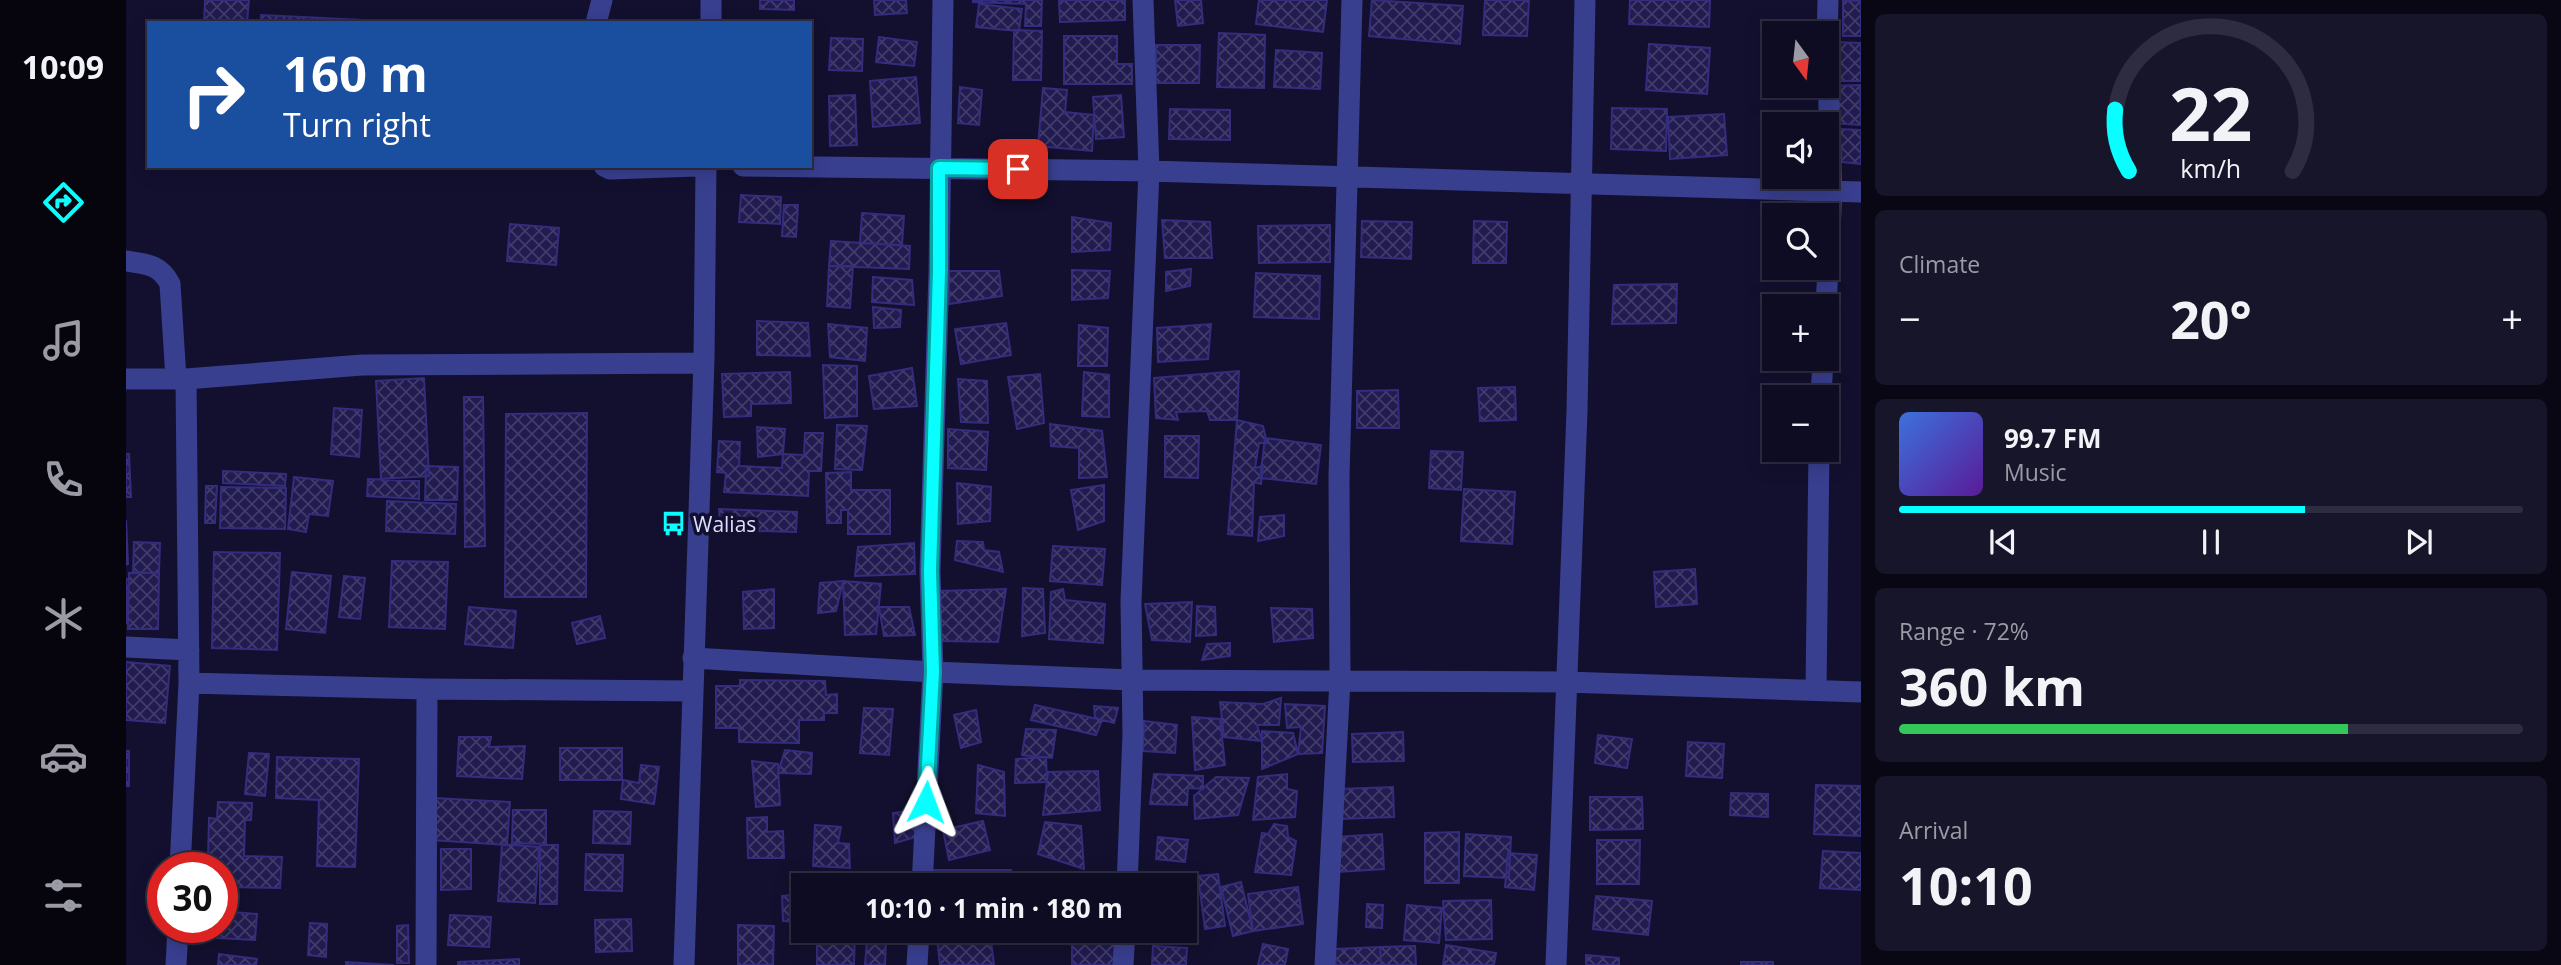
<!DOCTYPE html>
<meta charset="utf-8">
<style>
body{margin:0;font-family:"Open Sans",sans-serif;background:#17152a;color:#f1f3f6;height:100vh;display:flex;flex-direction:column;font-size:26px;white-space:nowrap}
*{box-sizing:border-box;margin:0}
p{font-size:23px;color:#9b9ba5}
.icon{flex:none;width:38px;height:38px;fill:none;stroke:currentColor;stroke-width:2;stroke-linecap:round;stroke-linejoin:round}
.map{position:relative;flex:1;overflow:hidden}
.panel{display:flex;flex-direction:column;gap:14px;padding:14px;background:#080713;width:700px}
.panel>*{flex:none}
.top-card{position:absolute;left:21px;top:21px;width:665px;height:147px;border-radius:0px;box-shadow:0 4px 18px #0003,0 0 0 2px #2e2c40;background:#1a4fa0;color:#fff;overflow:hidden}
.needle{width:46px;rotate:165deg}
.buttons{position:absolute;left:1636px;top:21px;display:grid;gap:14px}
.buttons a{display:grid;place-items:center;width:77px;height:77px;border-radius:0px;background:#0e0c22;box-shadow:0 4px 18px #0003,0 0 0 2px #2e2c40;font-size:35px}
.speed{position:absolute;left:21px;top:852px;display:flex;gap:14px;font-size:35px;font-weight:700;text-align:center}
.speed>*{display:grid;place-content:center;width:91px;height:91px;border-radius:50%;background:#0e0c22;box-shadow:0 4px 18px #0003,0 0 0 2px #2e2c40;line-height:1}
.speed .limit{border:10px solid #d22;background:#fff;color:#111}
.pin{position:absolute;display:grid;place-items:center;width:60px;height:60px;color:#fff;margin:-30px;border-radius:14px;box-shadow:0 4px 10px #0006}
.me{position:absolute;width:77px;margin:-38px;rotate:3deg;stroke-linejoin:round;filter:drop-shadow(0 0 5px #0008)}
.turn{display:flex;align-items:center;gap:24px;height:147px;padding:0 21px;font-size:32px}
.turn .icon{width:91px;height:91px;stroke-width:2.5}
.turn b{display:block;font-size:49px;line-height:60px}
.big{font-size:52px;font-weight:700;line-height:1.1}
.panel .card{flex:1;display:flex;flex-direction:column;justify-content:center;gap:10px;min-width:0;padding:0 24px;border-radius:10px;background:#17152a}
.panel .dial{align-items:center;gap:0}
.dial svg{height:182px;overflow:visible;fill:none;stroke:#2e2c40;stroke-width:7;stroke-linecap:round;text-anchor:middle}
.dial text{fill:#f1f3f6;stroke:none}
.song{display:flex;align-items:center;gap:21px}
.cover{width:84px;height:84px;border-radius:10px;background:linear-gradient(135deg,hsl(220 70% 55%),hsl(270 70% 35%))}
.played{height:7px;border-radius:4px;background:linear-gradient(90deg,#09ffff 65%,#2e2c40 65%)}
.keys{display:flex;justify-content:space-around;direction:ltr}
.heat{display:flex;justify-content:space-between;align-items:center;font-size:38px;direction:ltr}
.charge{height:10px;border-radius:5px;background:linear-gradient(90deg,#34c759 72%,#2e2c40 0)}
.trip{position:absolute;left:665px;top:873px;width:406px;height:70px;border-radius:0px;background:#0e0c22;box-shadow:0 4px 18px #0003,0 0 0 2px #2e2c40;font-weight:700;line-height:70px;text-align:center}
main{display:flex;flex:1;min-height:0}
.tab-bar{display:flex;flex-direction:column;width:126px;justify-content:space-around;align-items:center;background:#06050e;color:#9b9ba5}
.tab-bar .icon{width:49px;height:49px}
.tab-bar .selected{color:#09ffff}
.tab-bar b{font-size:32px;color:#f1f3f6}
.map>svg:first-child{display:block}
.building{fill:url(#building-cross-hatch);stroke:#342c7d;stroke-width:2}
.lines{fill:none;stroke-linecap:round;stroke-linejoin:round}
.minor{stroke:#393f8f;stroke-width:21}
.route-casing{stroke:#06a6a6;stroke-width:18}
.route{stroke:#09ffff;stroke-width:12}
.labels{text-anchor:middle;dominant-baseline:central;stroke-width:7;stroke-linejoin:round;paint-order:stroke}
.poi-label{font-size:21px;fill:#ddf;stroke:#12102e;text-anchor:start}
</style>
<main>
<nav class="tab-bar">
<b>10:09</b>
<svg class="icon selected" aria-label="directions" viewBox="0 0 24 24"><path d="M12 3l9 9-9 9-9-9zM9 14v-3h6M13 9l2 2-2 2"/></svg>
<svg class="icon" aria-label="music" viewBox="0 0 24 24"><path d="M9 18V5l10-2v13"/><circle cx="6" cy="18" r="3"/><circle cx="16" cy="16" r="3"/></svg>
<svg class="icon" aria-label="phone" viewBox="0 0 24 24"><path d="M5 4h4l2 5-3 2q2 4 5 5l2-3 5 2v4C11 20 4 13 5 4z"/></svg>
<svg class="icon" aria-label="climate" viewBox="0 0 24 24"><path d="M12 3v18M4 7l16 10M4 17L20 7"/></svg>
<svg class="icon" aria-label="car" viewBox="0 0 24 24"><path d="M5 17H2v-5l4-1 3-4h7l3 4 3 1v5h-3M9 17h6M6 11h13"/><circle cx="7" cy="17" r="2"/><circle cx="17" cy="17" r="2"/></svg>
<svg class="icon" aria-label="filters" viewBox="0 0 24 24"><path d="M4 7h16M4 17h16"/><circle cx="9" cy="7" r="2"/><circle cx="15" cy="17" r="2"/></svg>
</nav>
<div class="map">
<svg width="1735" height="965" viewBox="0 0 1735 965">
<defs>
<pattern id="building-cross-hatch" width="8" height="8" patternUnits="userSpaceOnUse" patternTransform="scale(1.75)"><rect width="8" height="8" fill="#211b50"/><path d="M0 0l8 8M0 8l8-8" fill="none" stroke="#413c6a"/></pattern>
</defs>
<rect width="100%" height="100%" fill="#12102e"/>
<!-- building -->
<path class="building" d="M79,0H123L121,23H78Z
M634,0H668V10L634,9Z
M748,0H780L781,13L749,15Z
M847,0H916L915,26H899L900,4L847,2Z
M933,0H999V20L934,22Z
M1049,0H1075L1077,23L1052,26Z
M1133,0H1201L1197,32L1130,24Z
M1246,0L1337,6L1334,44L1243,36Z
M1359,0H1403L1401,36L1357,35Z
M1504,0H1584L1583,27L1503,24Z
M1717,0L1735,1V36H1717Z
M853,4L896,9L893,31L850,27Z
M135,15L299,23H135Z
M888,30L916,31L915,80H887Z
M1093,33L1139,35L1138,88L1091,87Z
M938,36H991V64H1006V84H938Z
M753,37L791,42L788,66L750,62Z
M705,38L737,39L736,71L703,70Z
M1709,42L1735,43V81H1710Z
M1523,44L1584,48L1581,94L1520,90Z
M1030,45H1074L1073,83H1030Z
M1150,50L1196,53L1194,89L1148,87Z
M790,77L794,123L747,127L744,81Z
M1734,85L1735,125L1705,123V86Z
M834,87L856,90L853,125L832,123Z
M917,88L941,90L939,112L968,115L966,151L912,146Z
M729,95L731,145L704,146L703,96Z
M995,95L998,137L970,139L967,97Z
M1486,108L1541,109L1540,151L1485,149Z
M1044,109L1104,110V140L1043,139Z
M1598,114L1601,155L1544,159L1542,117Z
M1713,129L1735,130V164L1716,162Z
M615,195L655,197L654,224L613,222Z
M658,205H672L670,237L656,236Z
M736,213L778,216L776,245L734,243Z
M946,217L985,223L984,250L946,252Z
M1036,220L1084,222L1086,258H1039Z
M1236,221L1286,222L1285,259L1235,257Z
M1348,221L1381,222L1380,263H1347Z
M384,224L433,228L430,265L381,261Z
M1204,225V262L1133,263L1132,226Z
M705,241L784,246L783,269L703,266Z
M703,266H727L724,308L701,306Z
M1065,269L1064,286L1040,291V272Z
M946,270L984,271L982,298L946,300Z
M823,271H873L876,296L823,304Z
M1130,273L1194,276L1193,319L1128,317Z
M747,277L786,280L788,305L746,302Z
M1551,284L1550,323L1486,324L1488,285Z
M747,307L775,310L774,327L748,328Z
M631,321L682,323L684,356L631,355Z
M880,323L885,355L835,364L829,329Z
M702,324L741,328L739,361L704,357Z
M1085,324L1082,359L1032,362L1031,328Z
M953,325L982,328L981,366H952Z
M697,365L731,366V416L699,418Z
M786,368L791,406L748,409L743,376Z
M1113,371L1111,420H1084L1081,411L1050,412L1052,420L1030,418L1028,378Z
M664,372L665,403L625,404V416L598,417L596,374Z
M958,372L983,375V417L956,416Z
M914,374L918,423L891,429L882,377Z
M298,378L303,476L255,479L250,381Z
M832,379L861,381L862,423L835,422Z
M1389,387L1390,420L1354,421L1352,388Z
M1272,390L1273,428H1231V391Z
M338,397H357L359,546L339,547Z
M208,408L236,410L233,457L205,454Z
M461,413L460,597H379L380,414Z
M1111,420L1137,426L1141,443H1133L1129,468L1137,466L1135,484L1128,482L1126,536L1102,534Z
M924,424L976,431L981,477L953,478V448L925,446Z
M711,425L741,426L736,470L709,469Z
M631,427L659,429L657,454L632,457Z
M822,429L862,432L860,470L822,468Z
M679,433H697L695,471H683L682,496L598,492L600,473L591,472L593,441L614,442L613,466L656,468L657,454L678,455Z
M1039,436H1073L1072,478L1039,477Z
M1139,438L1195,445L1190,484L1134,478Z
M1305,451L1337,452L1335,490L1303,488Z
M0,454H3L5,497H0Z
M300,466L332,467L331,500H299Z
M97,471L160,474L159,486L97,483Z
M725,472V490H764V534H722V510H715V523H701L700,473Z
M168,477L207,481L202,516L183,514L180,532L162,529Z
M242,479L293,481V499L241,496Z
M831,483L865,487L864,521L832,524Z
M978,485V521L952,530L945,490Z
M80,486H91L89,523H79Z
M95,487L160,488L159,529L94,528Z
M1338,489L1389,492L1386,544L1335,541Z
M261,501L330,504L329,534L260,531Z
M593,509L671,512L670,532L594,530Z
M1158,515V536L1132,541L1134,517Z
M0,520L2,564L0,565Z
M831,541L857,542L858,550L873,552L877,572L829,560Z
M8,542L34,543L33,573L7,572Z
M788,543L789,574L729,576L732,547Z
M927,546L979,549L976,585L924,581Z
M88,552L154,553L151,650L86,648Z
M266,561L322,562L319,629L263,627Z
M1569,569L1571,604L1530,607L1528,572Z
M166,572L205,576L199,633L160,629Z
M3,573H33L32,629H2Z
M218,576L239,578L234,619L213,617Z
M0,579L3,580L0,624Z
M717,581L755,584L750,634L719,635Z
M717,581L710,611L692,613L694,583Z
M897,588L917,589L919,633L896,636Z
M648,589V628L618,629L617,592Z
M880,589L872,642L815,641L811,591Z
M937,589L939,600L979,604L977,643L923,639L925,592Z
M1066,602L1064,642L1026,640L1019,604Z
M1071,606L1089,607L1090,635L1070,636Z
M343,607L390,611L387,648L339,644Z
M753,607H783L789,635L758,636Z
M1145,608L1186,609L1187,638L1148,642Z
M474,616L479,638L451,644L446,623Z
M1104,643V656L1076,660L1081,644Z
M0,662L44,666L39,723L0,720Z
M614,680L699,681L700,695L711,694V713H698V720H673V743L613,742V728H590V686H614Z
M1155,698L1153,725H1131L1136,741L1098,737L1094,702L1137,704Z
M1159,704L1199,706L1196,753L1172,754L1175,727L1161,728Z
M909,705L976,720L970,735L905,720Z
M968,706L992,708L988,723L969,718Z
M738,708L767,709L763,755L734,753Z
M850,710L855,742L835,748L828,715Z
M1066,717L1094,719L1099,765L1069,770Z
M1018,721L1051,725L1049,753L1017,751Z
M900,729L930,730L926,758L896,755Z
M1136,731L1167,733L1172,754L1136,769Z
M1277,732L1278,761L1227,762L1226,734Z
M1472,735L1506,739L1501,768L1469,763Z
M333,737H365L363,747L399,746L396,779L331,776Z
M1562,742L1598,744L1596,778L1560,776Z
M434,748H496V780H434Z
M659,750L686,753L685,774L652,773Z
M0,751H3V786H0Z
M123,753L143,754L139,796L119,794Z
M151,757L233,759L229,867L191,866L193,800L150,798Z
M920,757L921,782L889,783L890,759Z
M626,761L652,764L654,805L630,807Z
M515,765L533,767L528,804L495,799L497,780L513,783Z
M852,765L878,772L879,816L850,813Z
M972,771L974,810L917,815L922,772Z
M1028,774L1077,776V789L1062,788L1061,805L1024,804Z
M1161,774V789L1171,791L1169,817L1127,820L1132,777Z
M1090,777L1123,778L1112,815L1069,819L1068,796Z
M1690,785L1735,786V836L1688,834Z
M1267,787L1268,817L1214,819L1213,789Z
M1605,793L1642,794V817L1604,815Z
M1464,797H1516L1517,829L1464,830Z
M308,798L384,802L381,845L305,840Z
M92,802L126,803L125,820H119L118,856L156,857L154,888L96,887V868H90V858L82,857L83,818L91,819Z
M387,810H420V844L386,843Z
M789,810L793,836L769,843L767,813Z
M468,811L505,812L504,844L467,843Z
M641,817V832L657,831L658,858H622L621,818Z
M857,821L864,850L823,860L817,830Z
M919,822L955,826L958,869L912,854Z
M1148,824L1161,826L1162,837L1170,841L1165,875L1129,872L1136,833L1142,834Z
M689,825L715,827L712,843L723,844L724,868L687,866Z
M1333,832V883H1299V833Z
M1256,834L1258,869L1212,872L1210,837Z
M1340,834L1385,837L1383,878L1338,876Z
M1032,837L1062,840L1059,862L1030,859Z
M1471,840H1514L1513,884H1471Z
M376,844L413,847L409,903L372,901Z
M414,845H432L431,904H414Z
M315,849H345V889L315,890Z
M1697,851L1735,853V890L1694,888Z
M1382,853L1411,855L1408,890L1379,887Z
M460,854L497,855L496,891L459,890Z
M805,870H885L887,886H806Z
M1092,874L1099,926L1079,929L1072,876Z
M737,877H767V886H737Z
M669,880L692,881V886H677V922L657,921L656,896L668,895Z
M938,880L969,882V886H937Z
M1115,882L1127,931L1107,936L1095,887Z
M1172,887L1177,924L1127,931L1122,894Z
M1470,896L1526,901L1522,935L1467,929Z
M1365,900L1366,939L1320,940L1317,901Z
M1241,904L1257,905L1256,928L1240,927Z
M1281,905L1316,908L1313,943L1278,940Z
M96,911L131,914L129,940L91,938V928H96Z
M1059,914H1072L1071,931L1059,930Z
M324,915L365,917L363,947L322,945Z
M505,919L506,951L470,952L469,920Z
M184,923L201,924L200,957L182,955Z
M282,925L283,963H271V926Z
M612,925L648,926L647,965H612Z
M691,931H729L728,965H691Z
M864,933L868,965H814L811,939Z
M946,935L990,936L989,965H946Z
M741,940L760,941L759,965H739Z
M1137,944L1162,949L1159,965H1132Z
M1320,945L1370,953L1368,965H1317Z
M1027,946L1061,948L1060,965H1026Z
M1289,946L1290,965H1255L1254,947Z
M1254,947L1255,965H1210L1209,949Z
M93,954L131,959L130,965H92Z
M1460,955L1493,958V965H1460Z
M393,959V965H332V962Z
M220,962L268,965H220Z
M1615,962H1647V965H1615Z"/>
<g class="lines">
<!-- minor -->
<path class="minor" d="M470,23L476,0
M585,23V0
M1701,43L1702,0
M478,166L484,169L571,166
M617,166L1023,171L1735,192
M0,261C20,264 34,264 44,284L50,379
M1700,306L1706,192L1701,53
M0,379H60L63,683
M60,379L236,365L577,363
M1695,397L1697,359
M0,647L63,650
M567,658L807,672L1006,680L1440,682L1735,692
M1690,690L1693,450
M54,868L63,683L301,689L566,691
M796,886L807,672L804,571L813,271L817,0
M1001,886L1007,734L1005,601L1023,171L1017,0
M50,965L52,928
M300,965L301,689
M558,965L578,360L580,166
M791,965L793,931
M997,965L999,931
M1199,965L1214,680L1213,477L1226,0
M1430,965L1451,411L1459,0"/>
</g>
<g class="lines">
<defs>
<path id="route" d="M800,802L807,672L804,571L813,271V168L892,169"/>
</defs>
<!-- route casing -->
<use href="#route" class="route-casing"/>
<!-- route -->
<use href="#route" class="route"/>
</g>
<!-- icons -->
<defs>
<symbol id="bus-bare" viewBox="-9 -9 18 18"><path d="M-5-6H5V4H4V6H2V4H-2V6H-4V4H-5ZM-3.5-4V0h7V-4ZM-3.5 1.2v1.5H-2V1.2ZM2 1.2v1.5H3.5V1.2Z" fill="#09ffff" stroke="#12102e" stroke-width="2.5" paint-order="stroke"/></symbol>
</defs>
<g fill-rule="evenodd">
<use href="#bus-bare" x="530" y="506" width="35" height="35"/>
</g>
<g class="labels">
<!-- poi labels -->
<g class="poi-label">
<text x="567" y="524">Walias</text>
</g>
</g>
</svg>
<div class="buttons">
<a><svg class="needle" viewBox="-14 -14 28 28"><path d="M0-13l5 13h-10z" fill="#e53935"/><path d="M0 13l5-13h-10z" fill="#9b9ba5"/></svg></a>
<a><svg class="icon" aria-label="sound" viewBox="0 0 24 24"><path d="M4 9h4l5-4v14l-5-4H4zM17 9q2 3 0 6"/></svg></a>
<a><svg class="icon" aria-label="search" viewBox="0 0 24 24"><circle cx="10" cy="10" r="6"/><path d="M15 15l6 6"/></svg></a>
<a>+</a>
<a>−</a>
</div>
<div class="speed"><div class="limit">30</div></div>
<div class="pin" style="left:892px;top:169px;background:#d93025"><svg class="icon" aria-label="arrive" viewBox="0 0 24 24"><path d="M6 21V4h12l-3 4 3 4H6"/></svg></div>
<svg class="me" style="left:800px;top:802px" viewBox="-20 -20 40 40"><path d="M0-17L14 15 0 8-14 15z" fill="#09ffff" stroke="#fff" stroke-width="4"/></svg>
<div class="trip">10:10 · 1 min · 180 m</div>
<div class="top-card">
<div class="turn"><svg class="icon" aria-label="right" viewBox="0 0 24 24"><path d="M7 20v-9h11M14 6l5 5-5 5"/></svg><div><b>160 m</b>Turn right</div></div>
</div>
</div>
<section class="panel">
<div class="card dial"><svg viewBox="0 0 100 80">
<path d="M14 69A42 42 0 1 1 86 69"/>
<path d="M14 69A42 42 0 0 1 8 42" stroke="#09ffff"/>
<text x="50" y="56" font-size="32" font-weight="700">22</text>
<text x="50" y="72" font-size="11">km/h</text>
</svg></div>
<div class="card"><p>Climate</p>
<div class="heat"><a>−</a><b class="big">20°</b><a>+</a></div>
</div>
<div class="card">
<div class="song"><i class="cover"></i><div><b>99.7 FM</b><p>Music</p></div></div>
<div class="played"></div>
<div class="keys"><svg class="icon" aria-label="previous" viewBox="0 0 24 24"><path d="M18 5L8 12l10 7zM5 5v14"/></svg><svg class="icon" aria-label="pause" viewBox="0 0 24 24"><path d="M8 5v14M16 5v14"/></svg><svg class="icon" aria-label="next" viewBox="0 0 24 24"><path d="M6 5l10 7-10 7zM19 5v14"/></svg></div>
</div>
<div class="card"><p>Range · 72%</p><b class="big">360 km</b><div class="charge"></div></div>
<div class="card"><p>Arrival</p><b class="big">10:10</b></div>
</section>
</main>
